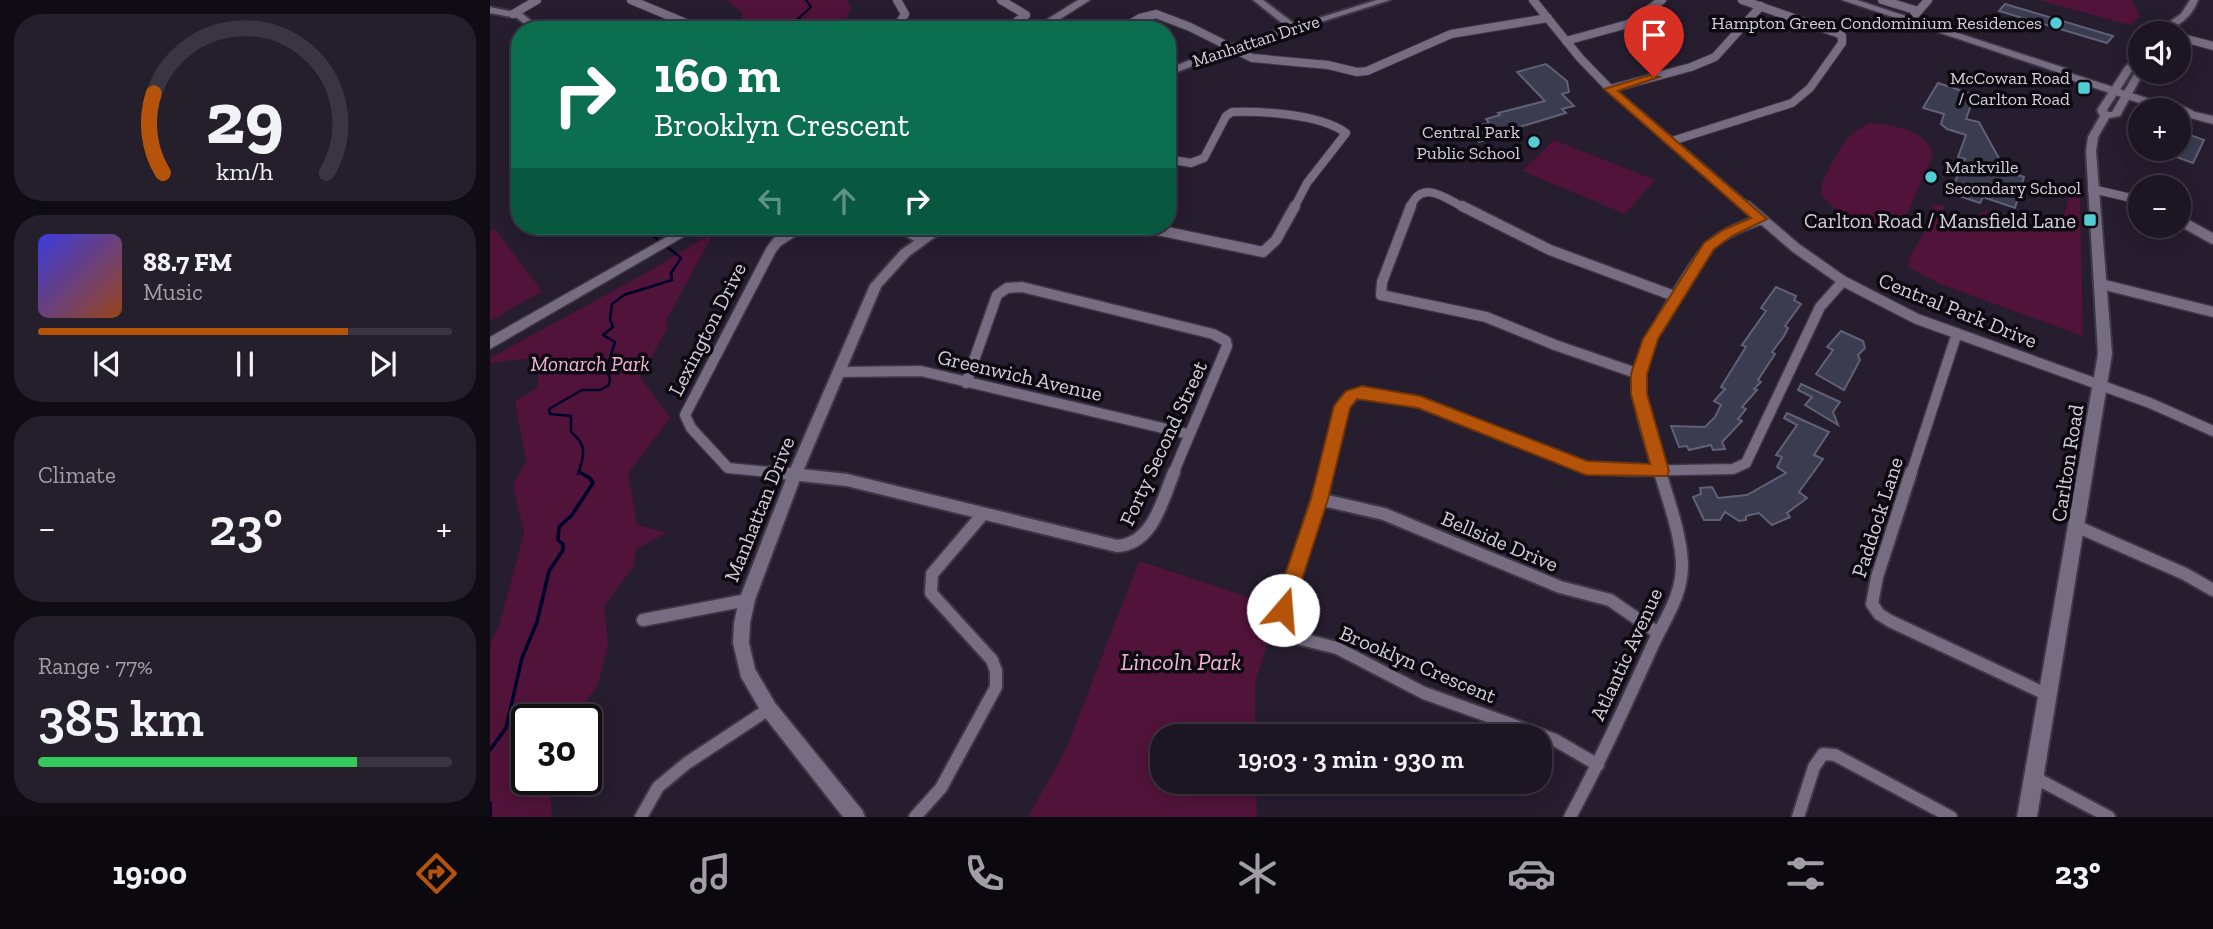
<!DOCTYPE html>
<meta charset="utf-8">
<style>
body{margin:0;font-family:"Zilla Slab",serif;background:#251f2b;color:#f1f3f6;height:100vh;display:flex;flex-direction:column;font-size:26px;white-space:nowrap}
*{box-sizing:border-box;margin:0}
p{font-size:23px;color:#a09fa6}
.icon{flex:none;width:38px;height:38px;fill:none;stroke:currentColor;stroke-width:2;stroke-linecap:round;stroke-linejoin:round}
.map{position:relative;flex:1;overflow:hidden}
.drawer{display:flex;flex-direction:column;gap:14px;padding:14px;background:#0f0c13;width:490px}
.drawer>*{flex:none}
.banner{position:absolute;left:21px;top:21px;width:665px;height:214px;border-radius:28px;box-shadow:0 4px 18px #0003,0 0 0 2px #3a3541;background:#0b6e4f;color:#fff;overflow:hidden}
.tools{position:absolute;left:1638px;top:21px;display:grid;gap:14px}
.tools a{display:grid;place-items:center;width:63px;height:63px;border-radius:50%;background:#1c1623;box-shadow:0 4px 18px #0003,0 0 0 2px #3a3541;font-size:35px}
.speed{position:absolute;left:21px;top:704px;display:flex;gap:14px;font-size:35px;font-weight:700;text-align:center}
.speed>*{display:grid;place-content:center;width:91px;height:91px;border-radius:50%;background:#1c1623;box-shadow:0 4px 18px #0003,0 0 0 2px #3a3541;line-height:1}
.speed .limit{border:4px solid #111;border-radius:10px;background:#fff;color:#111}
.pin{position:absolute;display:grid;place-items:center;width:60px;height:60px;color:#fff;margin:-72px -30px;border-radius:50% 50% 50% 0;rotate:-45deg;box-shadow:0 0 7px #0007}
.pin .icon{rotate:45deg}
.me{position:absolute;width:77px;margin:-38px;rotate:18deg;stroke-linejoin:round;filter:drop-shadow(0 0 5px #0008)}
.turn{display:flex;align-items:center;gap:24px;height:147px;padding:0 28px;font-size:32px}
.turn .icon{width:91px;height:91px;stroke-width:2.5}
.turn b{display:block;font-size:49px;line-height:60px}
.lanes{display:flex;align-items:center;height:66px;padding:0 28px;background:#0003;justify-content:center;gap:35px;direction:ltr}
.lanes .off{opacity:.35}
.big{font-size:52px;font-weight:600;line-height:1.1}
.drawer .card{flex:1;display:flex;flex-direction:column;justify-content:center;gap:10px;min-width:0;padding:0 24px;border-radius:28px;background:#251f2b}
.drawer .dial{align-items:center;gap:0}
.dial svg{height:182px;overflow:visible;fill:none;stroke:#3a3541;stroke-width:7;stroke-linecap:round;text-anchor:middle}
.dial text{fill:#f1f3f6;stroke:none}
.song{display:flex;align-items:center;gap:21px}
.cover{width:84px;height:84px;border-radius:10px;background:linear-gradient(135deg,hsl(240 70% 55%),hsl(20 70% 35%))}
.played{height:7px;border-radius:4px;background:linear-gradient(90deg,#b45309 75%,#3a3541 75%)}
.keys{display:flex;justify-content:space-around;direction:ltr}
.heat{display:flex;justify-content:space-between;align-items:center;font-size:38px;direction:ltr}
.charge{height:10px;border-radius:5px;background:linear-gradient(90deg,#34c759 77%,#3a3541 0)}
.trip{position:absolute;left:660px;top:724px;width:402px;height:70px;border-radius:28px;background:#1c1623;box-shadow:0 4px 18px #0003,0 0 0 2px #3a3541;font-weight:600;line-height:70px;text-align:center}
.dock{display:flex;height:112px;justify-content:space-around;align-items:center;background:#0b090e;color:#a09fa6}
.dock .icon{width:49px;height:49px}
.dock .selected{color:#b45309}
.dock b{font-size:32px;color:#f1f3f6}
main{display:flex;flex:1;min-height:0}
.map>svg:first-child{display:block}
.green{fill:#511339}
.lines{fill:none;stroke-linecap:round;stroke-linejoin:round}
.stream-far2{stroke:#00012b;stroke-width:2}
.stream-far1{stroke:#00012b;stroke-width:2.5}
.stream{stroke:#00012b;stroke-width:3.5}
.building{fill:#3c3c51;stroke:#606076;stroke-width:2}
.minor-far2-casing{stroke:#3e3746;stroke-width:10}
.minor-far1-casing{stroke:#3e3746;stroke-width:13}
.minor-casing{stroke:#3e3746;stroke-width:16}
.tertiary-casing{stroke:#3e3746;stroke-width:4}
.secondary-casing{stroke:#3e3746;stroke-width:3}
.minor-far2{stroke:#766d82;stroke-width:8}
.minor-far1{stroke:#766d82;stroke-width:10}
.minor{stroke:#766d82;stroke-width:12}
.tertiary{fill:#766d82;fill-rule:evenodd}
.secondary{fill:#766d82;fill-rule:evenodd}
.route{fill:#b45309;stroke:#753606;stroke-width:2}
.poi-dot{fill:#52ccd5;stroke:#0d0911;stroke-width:2.5}
.labels{text-anchor:middle;dominant-baseline:central;stroke-width:7;stroke-linejoin:round;paint-order:stroke}
.far-poi-label{font-size:18px;fill:#d4cedb;stroke:#0d0911;text-anchor:end}
.far-street-label{font-size:18px;fill:#d4cedb;stroke:#0d0911}
.poi-label{font-size:21px;fill:#d4cedb;stroke:#0d0911;text-anchor:end}
.street-label{font-size:21px;fill:#d4cedb;stroke:#0d0911}
.park-label{font-size:21px;font-style:italic;fill:#f3b5d5;stroke:#0d0911}
.near-park-label{font-size:24px;font-style:italic;fill:#f3b5d5;stroke:#0d0911}
</style>
<main>
<section class="drawer">
<div class="card dial"><svg viewBox="0 0 100 80">
<path d="M14 69A42 42 0 1 1 86 69"/>
<path d="M14 69A42 42 0 0 1 10 34" stroke="#b45309"/>
<text x="50" y="56" font-size="32" font-weight="700">29</text>
<text x="50" y="72" font-size="11">km/h</text>
</svg></div>
<div class="card">
<div class="song"><i class="cover"></i><div><b>88.7 FM</b><p>Music</p></div></div>
<div class="played"></div>
<div class="keys"><svg class="icon" aria-label="previous" viewBox="0 0 24 24"><path d="M18 5L8 12l10 7zM5 5v14"/></svg><svg class="icon" aria-label="pause" viewBox="0 0 24 24"><path d="M8 5v14M16 5v14"/></svg><svg class="icon" aria-label="next" viewBox="0 0 24 24"><path d="M6 5l10 7-10 7zM19 5v14"/></svg></div>
</div>
<div class="card"><p>Climate</p>
<div class="heat"><a>−</a><b class="big">23°</b><a>+</a></div>
</div>
<div class="card"><p>Range · 77%</p><b class="big">385 km</b><div class="charge"></div></div>
</section>
<div class="map">
<svg width="1723" height="817" viewBox="0 0 1723 817">
<rect width="100%" height="100%" fill="#261d2f"/>
<!-- green -->
<path class="green" d="M237,0H357L361,7L355,22L348,30H247L251,26L253,13Z
M1549,0H1642L1650,17L1639,25Z
M1382,123C1403,125 1437,130 1443,155L1417,214C1391,234 1348,219 1331,194V185C1344,161 1353,131 1382,123Z
M1064,140L1165,180L1135,214L1032,171Z
M1578,191L1590,195L1593,336L1450,284L1418,267L1420,256L1436,229L1442,205H1455L1449,220L1482,231L1490,213L1497,211L1540,225L1550,226L1561,222L1572,223L1579,196L1573,194Z
M4,228L52,291L0,321V231Z
M224,232L176,321L178,327L150,377L180,418L138,474L147,525L177,533L146,549L144,566L114,606L118,644L108,684L84,719H37V779H71L60,794L62,817H0V644L10,623L34,532L23,485L36,461L25,401L47,388L50,357L0,363V358L154,274Z
M649,561L789,607L765,682V737H672V782H766L767,817H538L576,749Z"/>
<g class="lines">
<!-- stream-far2 -->
<path class="stream-far2" d="M296,30L321,7L316,0"/>
<!-- stream-far1 -->
<path class="stream-far1" d="M165,226L161,233L169,241
M88,474C94,457 98,445 81,432V416L60,414L59,409L92,390H110L119,385L120,378L116,370L125,342L113,335L123,327L120,319L122,304L134,295L182,280L181,273L191,258L175,245"/>
<!-- stream -->
<path class="stream" d="M0,750L16,728L32,658L47,622L59,571L73,550V544L68,540L69,527L82,515L103,483L100,478L89,472
M0,803V816"/>
</g>
<!-- building -->
<path class="building" d="M1515,4L1623,36L1617,43L1509,11Z
M1056,64L1077,81L1079,92L1072,94L1084,106L1072,109L1076,113L1016,131L1019,133L989,142L978,128L999,123L996,119L1010,115L1008,113L1055,101L1027,72Z
M1448,83L1485,95L1476,119L1489,122L1516,171L1534,177L1525,208L1493,197L1490,203L1460,193L1475,159L1468,157L1476,135L1457,129L1451,124L1454,114L1433,108Z
M1689,131L1714,140L1703,163L1667,150L1689,149Z
M1286,287L1306,296L1304,300L1311,304L1295,326L1298,328L1294,336L1282,352L1285,354L1268,380L1271,382L1264,389L1267,390L1252,407L1256,409L1248,419L1252,421L1232,442L1235,449L1223,450L1221,445L1199,450L1197,446L1189,447L1181,426L1215,427L1225,417L1231,405L1224,401L1235,389L1231,387L1256,347L1252,345L1276,311L1271,308Z
M1351,331L1373,341L1375,348L1368,355L1370,360L1354,390L1326,374L1343,350L1337,347Z
M1311,384L1350,402L1343,412L1348,425L1315,405L1322,397L1308,390Z
M1297,413L1339,432L1324,455L1333,459L1309,492L1317,498L1297,513L1300,517L1282,525L1269,513L1256,516V520L1249,521L1235,512L1230,520H1214L1203,497L1211,494L1210,488L1222,487L1228,498L1257,495L1296,473L1287,467L1292,457L1286,455L1307,425L1294,418Z"/>
<g class="lines">
<defs>
<path id="minor-far2" d="M141,0L196,23L190,30
M511,0L536,15L514,30
M1043,0L1090,58L1120,89L1259,208
M1392,0L1428,11
M23,14L47,0
M1424,16L1438,0
M405,30L415,14L407,0
M630,30L650,18L666,14L700,27L762,58L838,65L867,72L877,71L961,34L1058,18
M1689,37L1723,46
M1076,41L1138,24L1172,0
M1120,89L1201,67L1225,57L1271,6
M1182,141L1302,103L1320,88L1352,43V36L1347,33L1252,0
M677,159L701,163L714,158L736,116L742,112C774,111 830,114 856,133L817,183L804,208
M1602,189L1650,200
M920,208C931,178 955,198 975,208"/>
<path id="minor-far1" d="M921,206L892,282L891,295L996,317L1065,345L1149,374
M972,206L1060,250L1187,297
M1257,206L1306,248L1353,281L1427,319L1660,403L1723,431
M1689,220L1723,239
M648,226L773,252L786,240L805,206
M1611,284L1723,312
M350,372L431,371L698,434
M476,383L507,295L517,288L532,287L723,334L736,341L737,346L683,474
M299,474L238,468L201,428L195,415L281,250L287,242L312,226
M835,474L854,401L872,392L930,402L1096,468L1139,471L1243,469L1256,463L1330,307L1353,281
M1170,474C1161,444 1144,406 1149,374C1153,347 1200,267 1219,247C1232,233 1254,226 1271,219
M1421,474L1467,333"/>
<path id="minor" d="M282,472L357,480L627,546C663,544 672,501 684,472
M836,472L793,610L791,621L803,637L847,648L934,693L1065,740L1108,765
M1421,472L1387,577L1382,604L1389,614L1400,621L1558,695
M829,499L894,514L1070,587L1120,600L1168,633
M1588,527L1695,574L1723,590
M153,620L257,600
M1544,777L1619,817
M151,817L168,787L197,763L279,709
M425,817L451,788L506,687V671L502,660L441,593L442,574L493,514
M1080,817C1110,762 1135,706 1161,649C1173,621 1192,598 1192,565C1191,534 1179,503 1170,472
M1308,817L1324,767L1333,754L1345,755L1461,817"/>
<path id="tertiary" d="M763,0H773L806,25L887,0H900L743,50L677,76V69L737,46L797,27Z
M1700,0H1708C1702,18 1682,33 1663,33L1691,14Z
M0,7L33,14L52,30H42L27,18L0,13Z
M1650,53V61L1642,71L1617,110L1618,112H1622L1647,69L1650,68V72H1654L1630,116L1619,118L1608,137L1606,151L1622,354L1547,817H1527L1608,354L1596,151L1598,137L1610,116L1607,110L1635,67Z
M400,226H415L432,235L446,226H460L419,256L391,287L312,474L265,600L260,623L259,643L265,669L285,703L372,810L375,817H353L273,715L251,677L243,643L244,623L249,600L298,474L380,285L411,250L424,241Z"/>
<path id="secondary" d="M588,0H600L553,30H540Z
M1352,0H1367L1578,69L1580,73L1669,102V98H1677L1705,112L1723,116V124L1689,115V110H1670L1572,77L1570,73Z
M196,226H212L0,349V337Z"/>
</defs>
<!-- minor-far2 casing -->
<use href="#minor-far2" class="minor-far2-casing"/>
<!-- minor-far1 casing -->
<use href="#minor-far1" class="minor-far1-casing"/>
<!-- minor casing -->
<use href="#minor" class="minor-casing"/>
<!-- tertiary casing -->
<use href="#tertiary" class="tertiary-casing"/>
<!-- secondary casing -->
<use href="#secondary" class="secondary-casing"/>
<!-- minor-far2 -->
<use href="#minor-far2" class="minor-far2"/>
<!-- minor-far1 -->
<use href="#minor-far1" class="minor-far1"/>
<!-- minor -->
<use href="#minor" class="minor"/>
<!-- tertiary -->
<use href="#tertiary" class="tertiary"/>
<!-- secondary -->
<use href="#secondary" class="secondary"/>
</g>
<!-- route -->
<path class="route" d="M1160,75L1169,77L1128,91L1277,219L1242,236L1224,249L1168,339L1157,374V394L1179,471L1177,476L1096,475L928,408L867,399L860,408L838,499L802,610L799,616L793,618L786,616L783,610L821,499L844,406L856,391L872,386L930,396L1097,461L1160,464L1141,394V374L1153,339L1214,243L1233,230L1261,218L1114,89Z"/>
<!-- markers -->
<g class="poi-dot">
<circle cx="1566" cy="23" r="7"/>
<rect x="1587" y="81" width="14" height="14" rx="3.5"/>
<circle cx="1044" cy="142" r="7"/>
<circle cx="1441" cy="177" r="7"/>
<rect x="1593" y="213" width="14" height="14" rx="3.5"/>
</g>
<g class="labels">
<!-- far-poi labels -->
<g class="far-poi-label">
<text x="1552" y="23">Hampton Green Condominium Residences</text>
<text x="1580" y="78">McCowan Road<tspan x="1580" dy="21">/ Carlton Road</tspan></text>
<text x="1030" y="132">Central Park<tspan x="1030" dy="21">Public School</tspan></text>
<text x="1455" y="167" text-anchor="start">Markville<tspan x="1455" dy="21">Secondary School</tspan></text>
</g>
<!-- far-street labels -->
<g class="far-street-label">
<text transform="translate(766 41) rotate(-18)">Manhattan Drive</text>
</g>
<!-- poi labels -->
<g class="poi-label">
<text x="1586" y="220">Carlton Road / Mansfield Lane</text>
</g>
<!-- street labels -->
<g class="street-label">
<text transform="translate(1468 310) rotate(22)">Central Park Drive</text>
<text transform="translate(217 329) rotate(-63)">Lexington Drive</text>
<text transform="translate(530 375) rotate(13)">Greenwich Avenue</text>
<text transform="translate(673 443) rotate(-65)">Forty Second Street</text>
<text transform="translate(1577 463) rotate(-81)">Carlton Road</text>
<text transform="translate(269 509) rotate(-68)">Manhattan Drive</text>
<text transform="translate(1387 517) rotate(-72)">Paddock Lane</text>
<text transform="translate(1010 541) rotate(23)">Bellside Drive</text>
<text transform="translate(1136 654) rotate(-65)">Atlantic Avenue</text>
<text transform="translate(928 664) rotate(23)">Brooklyn Crescent</text>
</g>
<!-- park labels -->
<g class="park-label">
<text x="100" y="363">Monarch Park</text>
</g>
<!-- near-park labels -->
<g class="near-park-label">
<text x="691" y="661">Lincoln Park</text>
</g>
</g>
</svg>
<div class="tools">
<a><svg class="icon" aria-label="sound" viewBox="0 0 24 24"><path d="M4 9h4l5-4v14l-5-4H4zM17 9q2 3 0 6"/></svg></a>
<a>+</a>
<a>−</a>
</div>
<div class="speed"><div class="limit">30</div></div>
<div class="pin" style="left:1164px;top:77px;background:#d93025"><svg class="icon" aria-label="arrive" viewBox="0 0 24 24"><path d="M6 21V4h12l-3 4 3 4H6"/></svg></div>
<svg class="me" style="left:793px;top:610px" viewBox="-20 -20 40 40"><circle r="19" fill="#fff"/><path d="M0-13L10 11 0 6-10 11z" fill="#b45309"/></svg>
<div class="trip">19:03 · 3 min · 930 m</div>
<div class="banner">
<div class="turn"><svg class="icon" aria-label="right" viewBox="0 0 24 24"><path d="M7 20v-9h11M14 6l5 5-5 5"/></svg><div><b>160 m</b>Brooklyn Crescent</div></div>
<div class="lanes"><svg class="icon off" aria-label="left" viewBox="0 0 24 24"><path d="M17 20v-9H6M10 6l-5 5 5 5"/></svg><svg class="icon off" aria-label="ahead" viewBox="0 0 24 24"><path d="M12 20V5M6 11l6-6 6 6"/></svg><svg class="icon" aria-label="right" viewBox="0 0 24 24"><path d="M7 20v-9h11M14 6l5 5-5 5"/></svg></div>
</div>
</div>
</main>
<nav class="dock">
<b>19:00</b>
<svg class="icon selected" aria-label="directions" viewBox="0 0 24 24"><path d="M12 3l9 9-9 9-9-9zM9 14v-3h6M13 9l2 2-2 2"/></svg>
<svg class="icon" aria-label="music" viewBox="0 0 24 24"><path d="M9 18V5l10-2v13"/><circle cx="6" cy="18" r="3"/><circle cx="16" cy="16" r="3"/></svg>
<svg class="icon" aria-label="phone" viewBox="0 0 24 24"><path d="M5 4h4l2 5-3 2q2 4 5 5l2-3 5 2v4C11 20 4 13 5 4z"/></svg>
<svg class="icon" aria-label="climate" viewBox="0 0 24 24"><path d="M12 3v18M4 7l16 10M4 17L20 7"/></svg>
<svg class="icon" aria-label="car" viewBox="0 0 24 24"><path d="M5 17H2v-5l4-1 3-4h7l3 4 3 1v5h-3M9 17h6M6 11h13"/><circle cx="7" cy="17" r="2"/><circle cx="17" cy="17" r="2"/></svg>
<svg class="icon" aria-label="filters" viewBox="0 0 24 24"><path d="M4 7h16M4 17h16"/><circle cx="9" cy="7" r="2"/><circle cx="15" cy="17" r="2"/></svg>
<b>23°</b>
</nav>
